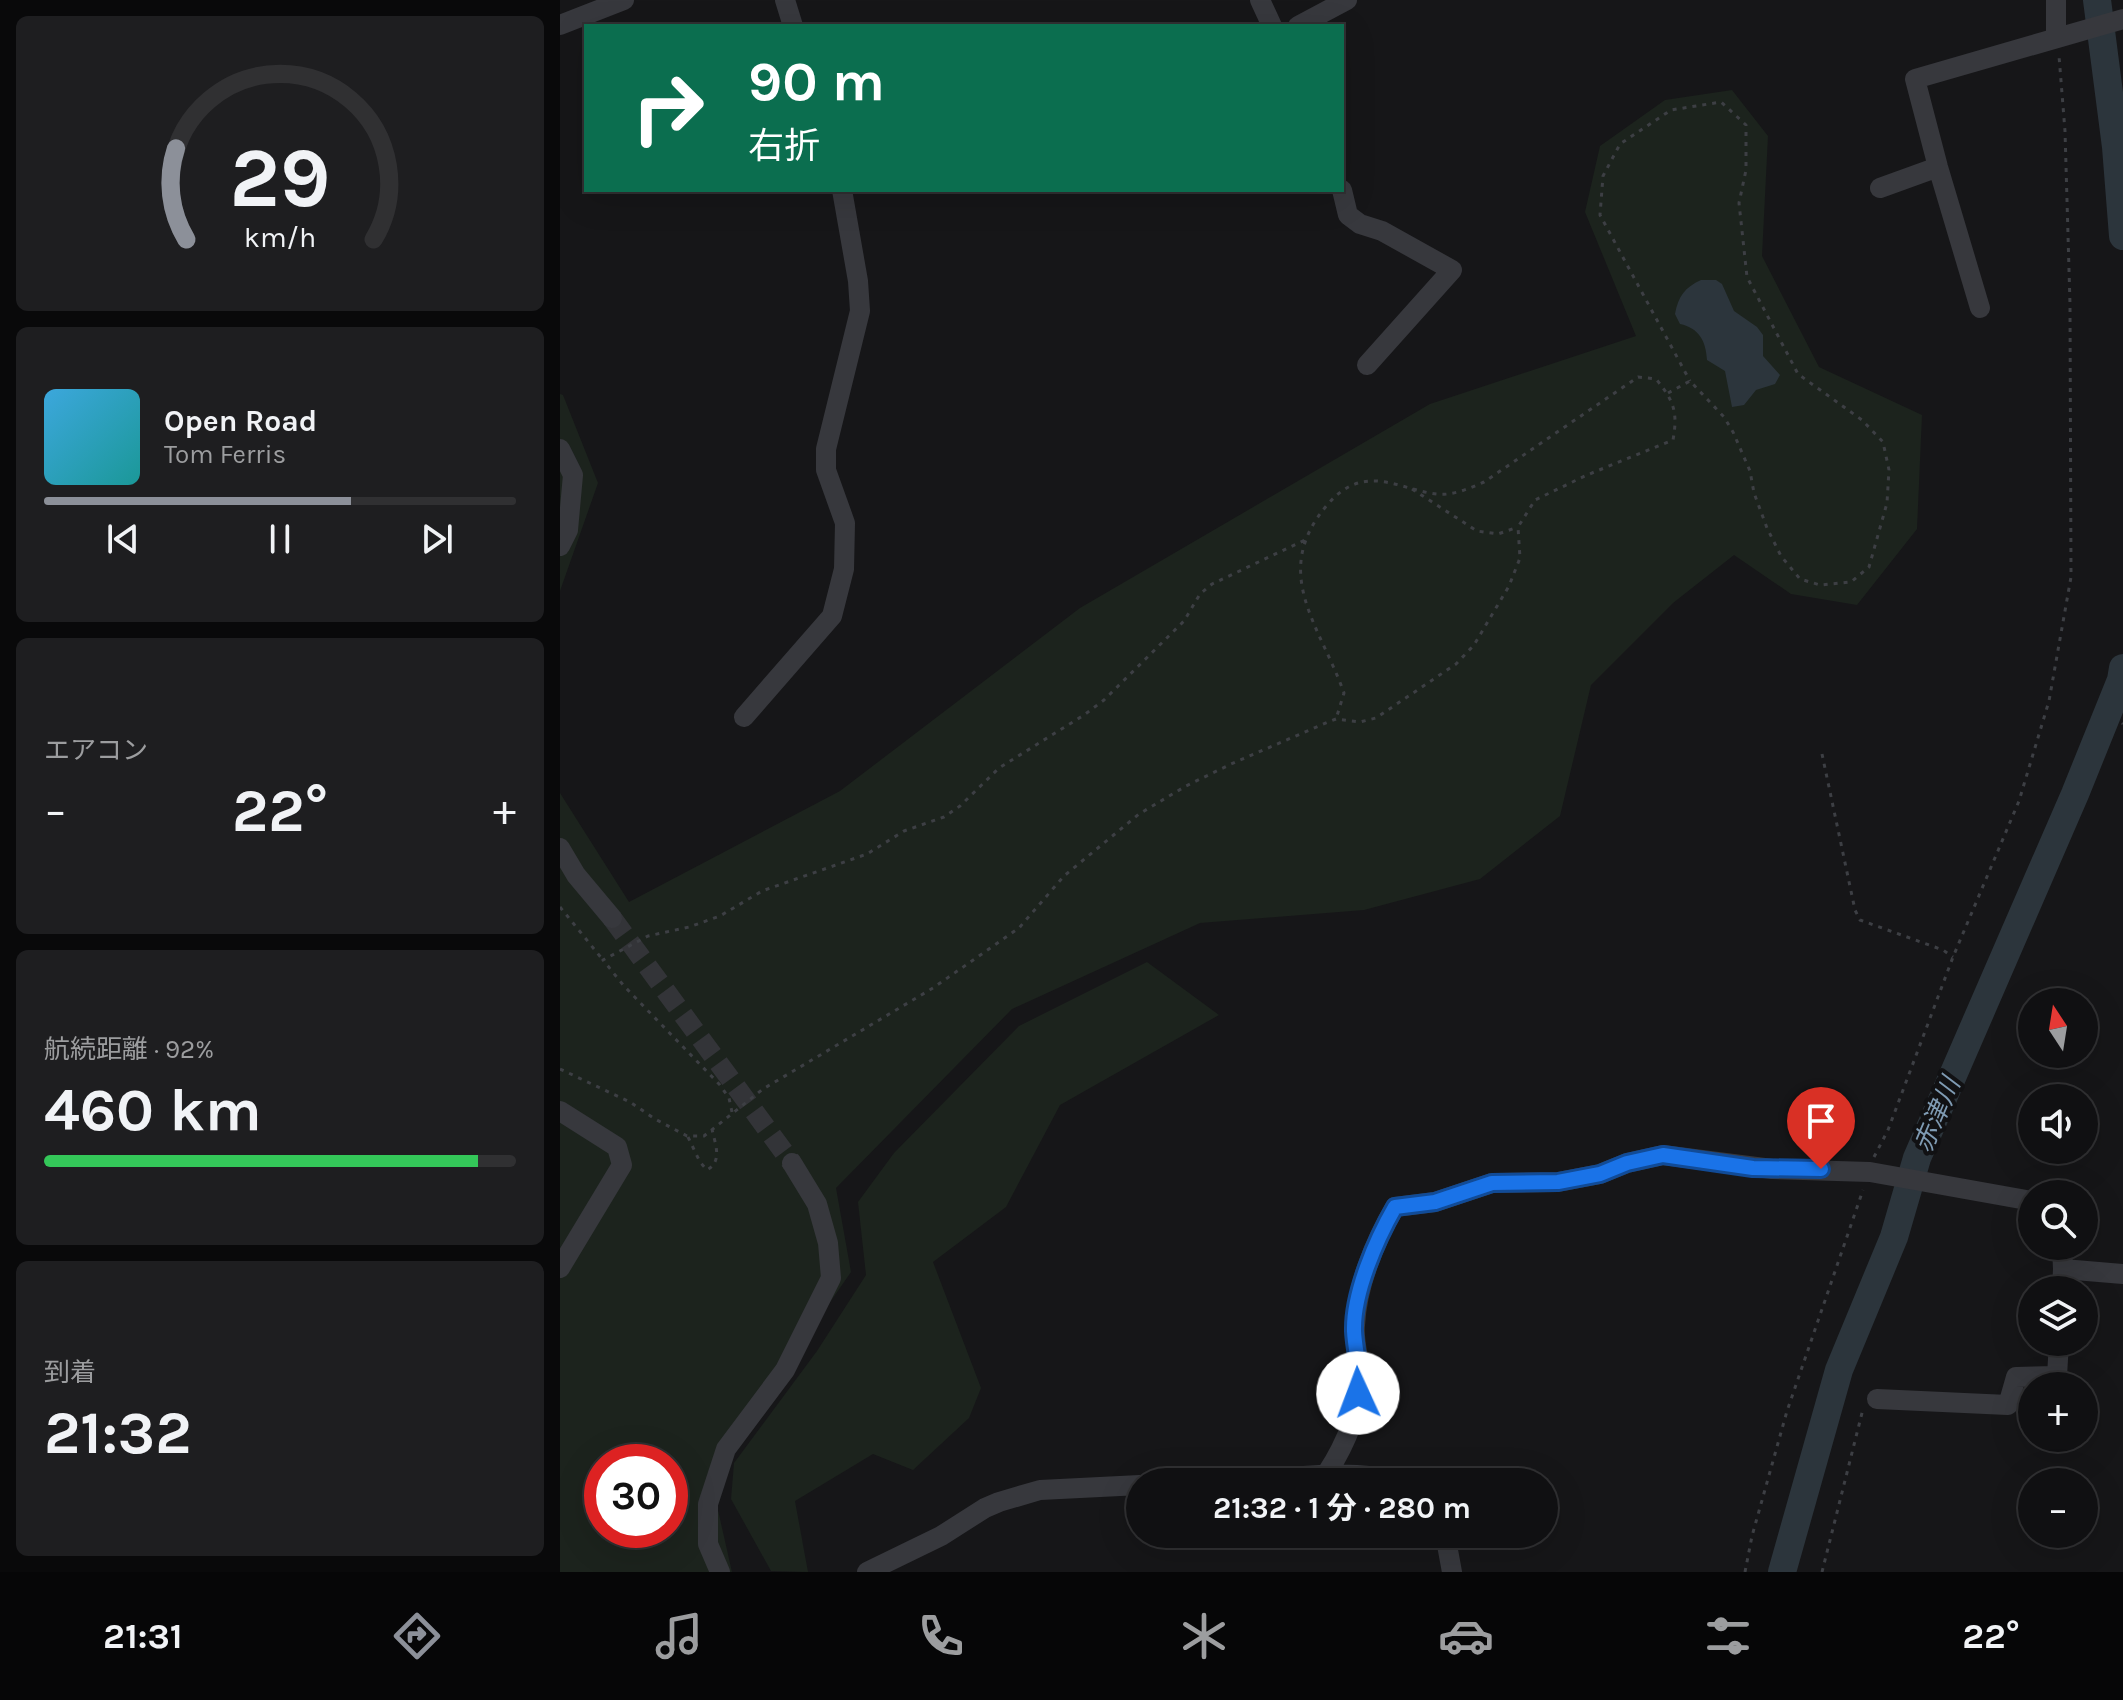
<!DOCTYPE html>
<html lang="ja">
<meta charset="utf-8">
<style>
body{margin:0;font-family:Karla,"Noto Sans JP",sans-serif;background:#1e1e20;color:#f1f3f6;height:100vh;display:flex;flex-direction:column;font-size:30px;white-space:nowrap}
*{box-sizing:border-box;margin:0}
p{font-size:26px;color:#9c9d9f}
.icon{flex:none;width:44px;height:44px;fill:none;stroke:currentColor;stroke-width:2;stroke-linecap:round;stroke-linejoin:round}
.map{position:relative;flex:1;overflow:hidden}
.side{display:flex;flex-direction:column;gap:16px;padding:16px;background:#09090a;width:560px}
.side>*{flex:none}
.top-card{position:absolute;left:24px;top:24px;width:760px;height:168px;border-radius:0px;box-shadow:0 8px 32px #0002,0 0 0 2px #303032;background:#0b6e4f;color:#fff;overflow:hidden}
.needle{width:52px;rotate:348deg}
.tools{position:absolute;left:1458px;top:988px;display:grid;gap:16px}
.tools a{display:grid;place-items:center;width:80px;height:80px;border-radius:50%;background:#101012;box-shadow:0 8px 32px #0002,0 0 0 2px #303032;font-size:40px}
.speed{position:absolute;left:24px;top:1444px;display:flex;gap:16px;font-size:40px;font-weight:700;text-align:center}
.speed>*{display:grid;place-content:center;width:104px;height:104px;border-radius:50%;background:#101012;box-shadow:0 8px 32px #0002,0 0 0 2px #303032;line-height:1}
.speed .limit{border:12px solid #d22;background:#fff;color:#111}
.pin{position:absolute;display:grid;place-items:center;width:68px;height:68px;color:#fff;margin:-82px -34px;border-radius:50% 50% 50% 0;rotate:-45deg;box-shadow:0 0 8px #0007}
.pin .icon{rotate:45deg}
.me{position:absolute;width:88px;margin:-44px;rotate:358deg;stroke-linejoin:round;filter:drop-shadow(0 0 6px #0008)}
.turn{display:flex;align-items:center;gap:28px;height:168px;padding:0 32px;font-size:36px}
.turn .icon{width:104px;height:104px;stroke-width:2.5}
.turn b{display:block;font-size:56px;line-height:68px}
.big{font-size:60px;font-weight:700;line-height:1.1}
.side .widget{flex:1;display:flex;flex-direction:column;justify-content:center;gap:12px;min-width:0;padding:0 28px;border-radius:12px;background:#1e1e20}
.side .dial{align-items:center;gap:0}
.dial svg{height:208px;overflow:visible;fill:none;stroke:#303032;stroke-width:7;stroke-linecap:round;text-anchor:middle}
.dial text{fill:#f1f3f6;stroke:none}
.song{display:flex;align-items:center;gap:24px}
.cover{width:96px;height:96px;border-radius:12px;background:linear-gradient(135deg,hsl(200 70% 55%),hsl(180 70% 35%))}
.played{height:8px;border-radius:4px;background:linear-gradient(90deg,#8c9099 65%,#303032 65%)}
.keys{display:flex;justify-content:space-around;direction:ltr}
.heat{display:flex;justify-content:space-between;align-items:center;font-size:44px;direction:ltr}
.charge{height:12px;border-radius:6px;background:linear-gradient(90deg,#34c759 92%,#303032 0)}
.trip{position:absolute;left:566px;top:1468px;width:432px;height:80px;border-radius:40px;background:#101012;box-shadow:0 8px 32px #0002,0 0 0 2px #303032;font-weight:700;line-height:80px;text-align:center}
.tabs{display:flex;height:128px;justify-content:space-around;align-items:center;background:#060607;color:#9c9d9f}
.tabs .icon{width:56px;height:56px}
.tabs .current{color:#8c9099}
.tabs b{font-size:36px;color:#f1f3f6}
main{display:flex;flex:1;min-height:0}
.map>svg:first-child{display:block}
.green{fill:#1c231d;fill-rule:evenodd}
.water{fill:#2c353c}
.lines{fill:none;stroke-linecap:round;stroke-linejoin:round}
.river{stroke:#2c353c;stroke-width:28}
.minor-tunnel{stroke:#333438;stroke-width:20;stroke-dasharray:20 10;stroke-linecap:butt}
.path{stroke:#3d3f44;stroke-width:3;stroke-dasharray:4 6;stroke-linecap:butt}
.minor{stroke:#37383d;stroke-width:20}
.route-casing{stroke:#114b97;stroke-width:20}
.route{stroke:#1a73e8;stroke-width:14}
.labels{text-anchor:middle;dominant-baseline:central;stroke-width:8;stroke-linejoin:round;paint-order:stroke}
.water-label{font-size:26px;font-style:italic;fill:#7f9bb3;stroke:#111113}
</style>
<main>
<section class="side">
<div class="widget dial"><svg viewBox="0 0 100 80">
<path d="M14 69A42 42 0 1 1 86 69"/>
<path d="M14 69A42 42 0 0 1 10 34" stroke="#8c9099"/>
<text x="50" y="56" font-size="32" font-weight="700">29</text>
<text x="50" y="72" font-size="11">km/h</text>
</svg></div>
<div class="widget">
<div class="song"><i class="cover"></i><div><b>Open Road</b><p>Tom Ferris</p></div></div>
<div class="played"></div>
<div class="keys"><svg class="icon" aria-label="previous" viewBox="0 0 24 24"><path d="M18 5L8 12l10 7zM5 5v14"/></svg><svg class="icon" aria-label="pause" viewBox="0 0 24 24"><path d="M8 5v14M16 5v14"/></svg><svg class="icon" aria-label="next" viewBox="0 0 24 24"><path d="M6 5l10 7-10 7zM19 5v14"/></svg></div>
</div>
<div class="widget"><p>エアコン</p>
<div class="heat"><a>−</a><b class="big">22°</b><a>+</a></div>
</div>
<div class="widget"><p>航続距離 · 92%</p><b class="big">460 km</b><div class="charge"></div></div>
<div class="widget"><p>到着</p><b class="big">21:32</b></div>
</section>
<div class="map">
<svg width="1563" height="1572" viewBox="0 0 1563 1572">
<rect width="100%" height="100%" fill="#161618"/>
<!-- green -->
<path class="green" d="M1172,90L1208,136L1202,256L1259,367L1362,415L1357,529L1297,605L1231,594L1174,555L1113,603L1031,685L1000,816L920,879L804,910L640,923L452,1009L276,1188L291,1272L150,1475L172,1572H0V793L69,902L280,791L520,608L870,404L1076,336L1025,212L1040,146L1105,100ZM42,1462H110V1530H42Z
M0,394L3,395L38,483L0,591Z
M587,962L659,1015L500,1105L446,1207L373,1262L421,1388L409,1418L353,1470L313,1454L235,1501L248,1572L211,1571L171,1499L174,1463L257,1351L306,1275L298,1202L334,1153L459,1026Z"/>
<!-- water -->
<path class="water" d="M1141,280H1156L1162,284L1174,311L1197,327L1203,335V356L1220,375L1215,384L1196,390L1184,405L1172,407L1165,371L1147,360C1146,341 1139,328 1120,324L1115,314C1118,297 1125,287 1141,280Z"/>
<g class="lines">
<!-- river -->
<path class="river" d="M1537,0L1556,147L1563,236
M1222,1572L1279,1370L1334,1237L1357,1158L1515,794L1561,680L1563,668"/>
<!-- minor-tunnel -->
<path class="minor-tunnel" d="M52,918L232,1163"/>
<!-- path -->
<path class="path" d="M1108,393L1130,381L1164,417L1173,432L1190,471L1194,493L1207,528L1221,556L1240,579L1260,585L1291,582L1309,567L1327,503L1329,470L1323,442L1302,420L1238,374L1187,277L1179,203L1186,170V125L1161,102L1111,110L1060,144L1043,176L1040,215L1130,381
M852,489L917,531L938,534L958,527
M1562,723L1563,724
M1262,754L1295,910L1300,920L1383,950L1393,957
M0,907L43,960
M0,1069L70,1102L95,1119L127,1136H144L203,1089L373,988L459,928L504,876L579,814L626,786L671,764L768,722L776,719L800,722L816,718L896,664L914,645L949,586L960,558L958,527L975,500L1027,475L1113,440C1118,412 1114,401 1096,379L1078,377L924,482C910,488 893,496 877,494C856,492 837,482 816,481C796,480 781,489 768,504C709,572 760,625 784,693L776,719
M172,1112L169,1098L160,1085L64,986L43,960L88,936L129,927L160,916L202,891L307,854L344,831L384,817L400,806L439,768L524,715L544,700L624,621L640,594L652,584L745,540
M128,1137L140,1162L147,1170C163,1161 155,1144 152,1129
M1314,1157L1328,1130L1393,957L1459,801L1489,701L1511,577L1510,304L1505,131L1499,56
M1185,1572L1192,1536L1227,1411L1303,1190
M1262,1572L1303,1409"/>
<!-- minor -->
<path class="minor" d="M225,0L233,26
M700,0L712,26
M0,25L64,0
M738,26L787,0
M1496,37V0
M1320,188L1378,167
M782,190L788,215L800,224L822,231L892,270L807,365
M1420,308L1378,167L1355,79L1563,19
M0,449L13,475L8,530L0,546
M184,717L272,616L284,569L285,523L266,470V449L300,311L298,281L282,190
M0,848L16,875L52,918
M0,1111L57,1147L62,1165L0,1268
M1502,1246L1503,1269
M1502,1290L1503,1269L1563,1274
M1317,1399L1448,1405L1456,1377L1497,1376L1499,1342
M767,1473C785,1445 799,1414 800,1380C801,1362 793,1343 795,1325C797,1285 815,1241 835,1207L875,1202L932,1183L998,1182L1040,1174L1067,1163L1103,1155L1212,1169L1310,1172L1472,1201
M705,1482C756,1471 803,1473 854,1482
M885,1534L892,1572
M160,1572L148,1544V1504L166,1449L225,1370L271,1278L268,1243L257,1204L232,1163
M307,1572L381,1536L425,1508L439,1502L480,1490L580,1485"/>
</g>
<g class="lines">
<defs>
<path id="route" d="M798,1393C802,1372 795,1352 794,1331C793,1293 816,1240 835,1207L875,1202L932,1183L998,1182L1040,1174L1067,1163L1103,1155L1193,1168L1261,1169"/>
</defs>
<!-- route casing -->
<use href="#route" class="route-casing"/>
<!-- route -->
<use href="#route" class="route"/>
</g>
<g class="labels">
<!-- water labels -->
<g class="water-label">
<text transform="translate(1377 1115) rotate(-67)">赤津川</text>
</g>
</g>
</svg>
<div class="tools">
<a><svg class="needle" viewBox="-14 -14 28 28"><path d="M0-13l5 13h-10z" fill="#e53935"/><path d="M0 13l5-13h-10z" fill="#9c9d9f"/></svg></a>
<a><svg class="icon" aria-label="sound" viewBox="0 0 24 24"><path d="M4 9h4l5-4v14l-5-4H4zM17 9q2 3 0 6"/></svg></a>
<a><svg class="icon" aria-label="search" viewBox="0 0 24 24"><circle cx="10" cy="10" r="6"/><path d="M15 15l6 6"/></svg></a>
<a><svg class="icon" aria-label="layers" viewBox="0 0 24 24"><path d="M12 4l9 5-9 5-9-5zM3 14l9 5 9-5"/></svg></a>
<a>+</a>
<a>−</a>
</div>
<div class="speed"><div class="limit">30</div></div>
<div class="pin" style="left:1261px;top:1169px;background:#d93025"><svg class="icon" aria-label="arrive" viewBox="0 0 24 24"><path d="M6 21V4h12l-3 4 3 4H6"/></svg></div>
<svg class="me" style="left:798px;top:1393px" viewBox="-20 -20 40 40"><circle r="19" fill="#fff"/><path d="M0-13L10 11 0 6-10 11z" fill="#1a73e8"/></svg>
<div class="trip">21:32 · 1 分 · 280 m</div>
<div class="top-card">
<div class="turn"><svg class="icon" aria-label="right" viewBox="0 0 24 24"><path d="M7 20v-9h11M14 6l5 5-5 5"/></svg><div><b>90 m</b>右折</div></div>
</div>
</div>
</main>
<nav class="tabs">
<b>21:31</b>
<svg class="icon current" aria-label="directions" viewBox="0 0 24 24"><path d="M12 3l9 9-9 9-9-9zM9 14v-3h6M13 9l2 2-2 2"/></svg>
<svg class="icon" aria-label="music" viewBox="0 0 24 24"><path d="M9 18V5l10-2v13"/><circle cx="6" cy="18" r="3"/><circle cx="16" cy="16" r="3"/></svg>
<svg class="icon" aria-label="phone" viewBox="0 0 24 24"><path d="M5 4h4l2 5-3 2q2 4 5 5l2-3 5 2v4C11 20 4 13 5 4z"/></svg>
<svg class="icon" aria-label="climate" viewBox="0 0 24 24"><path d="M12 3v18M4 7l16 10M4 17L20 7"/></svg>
<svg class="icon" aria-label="car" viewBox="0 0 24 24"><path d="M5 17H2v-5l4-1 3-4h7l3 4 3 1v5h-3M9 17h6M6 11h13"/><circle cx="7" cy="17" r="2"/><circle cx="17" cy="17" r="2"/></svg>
<svg class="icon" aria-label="filters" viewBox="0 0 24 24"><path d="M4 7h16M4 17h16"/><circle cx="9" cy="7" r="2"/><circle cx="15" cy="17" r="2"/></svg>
<b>22°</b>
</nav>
